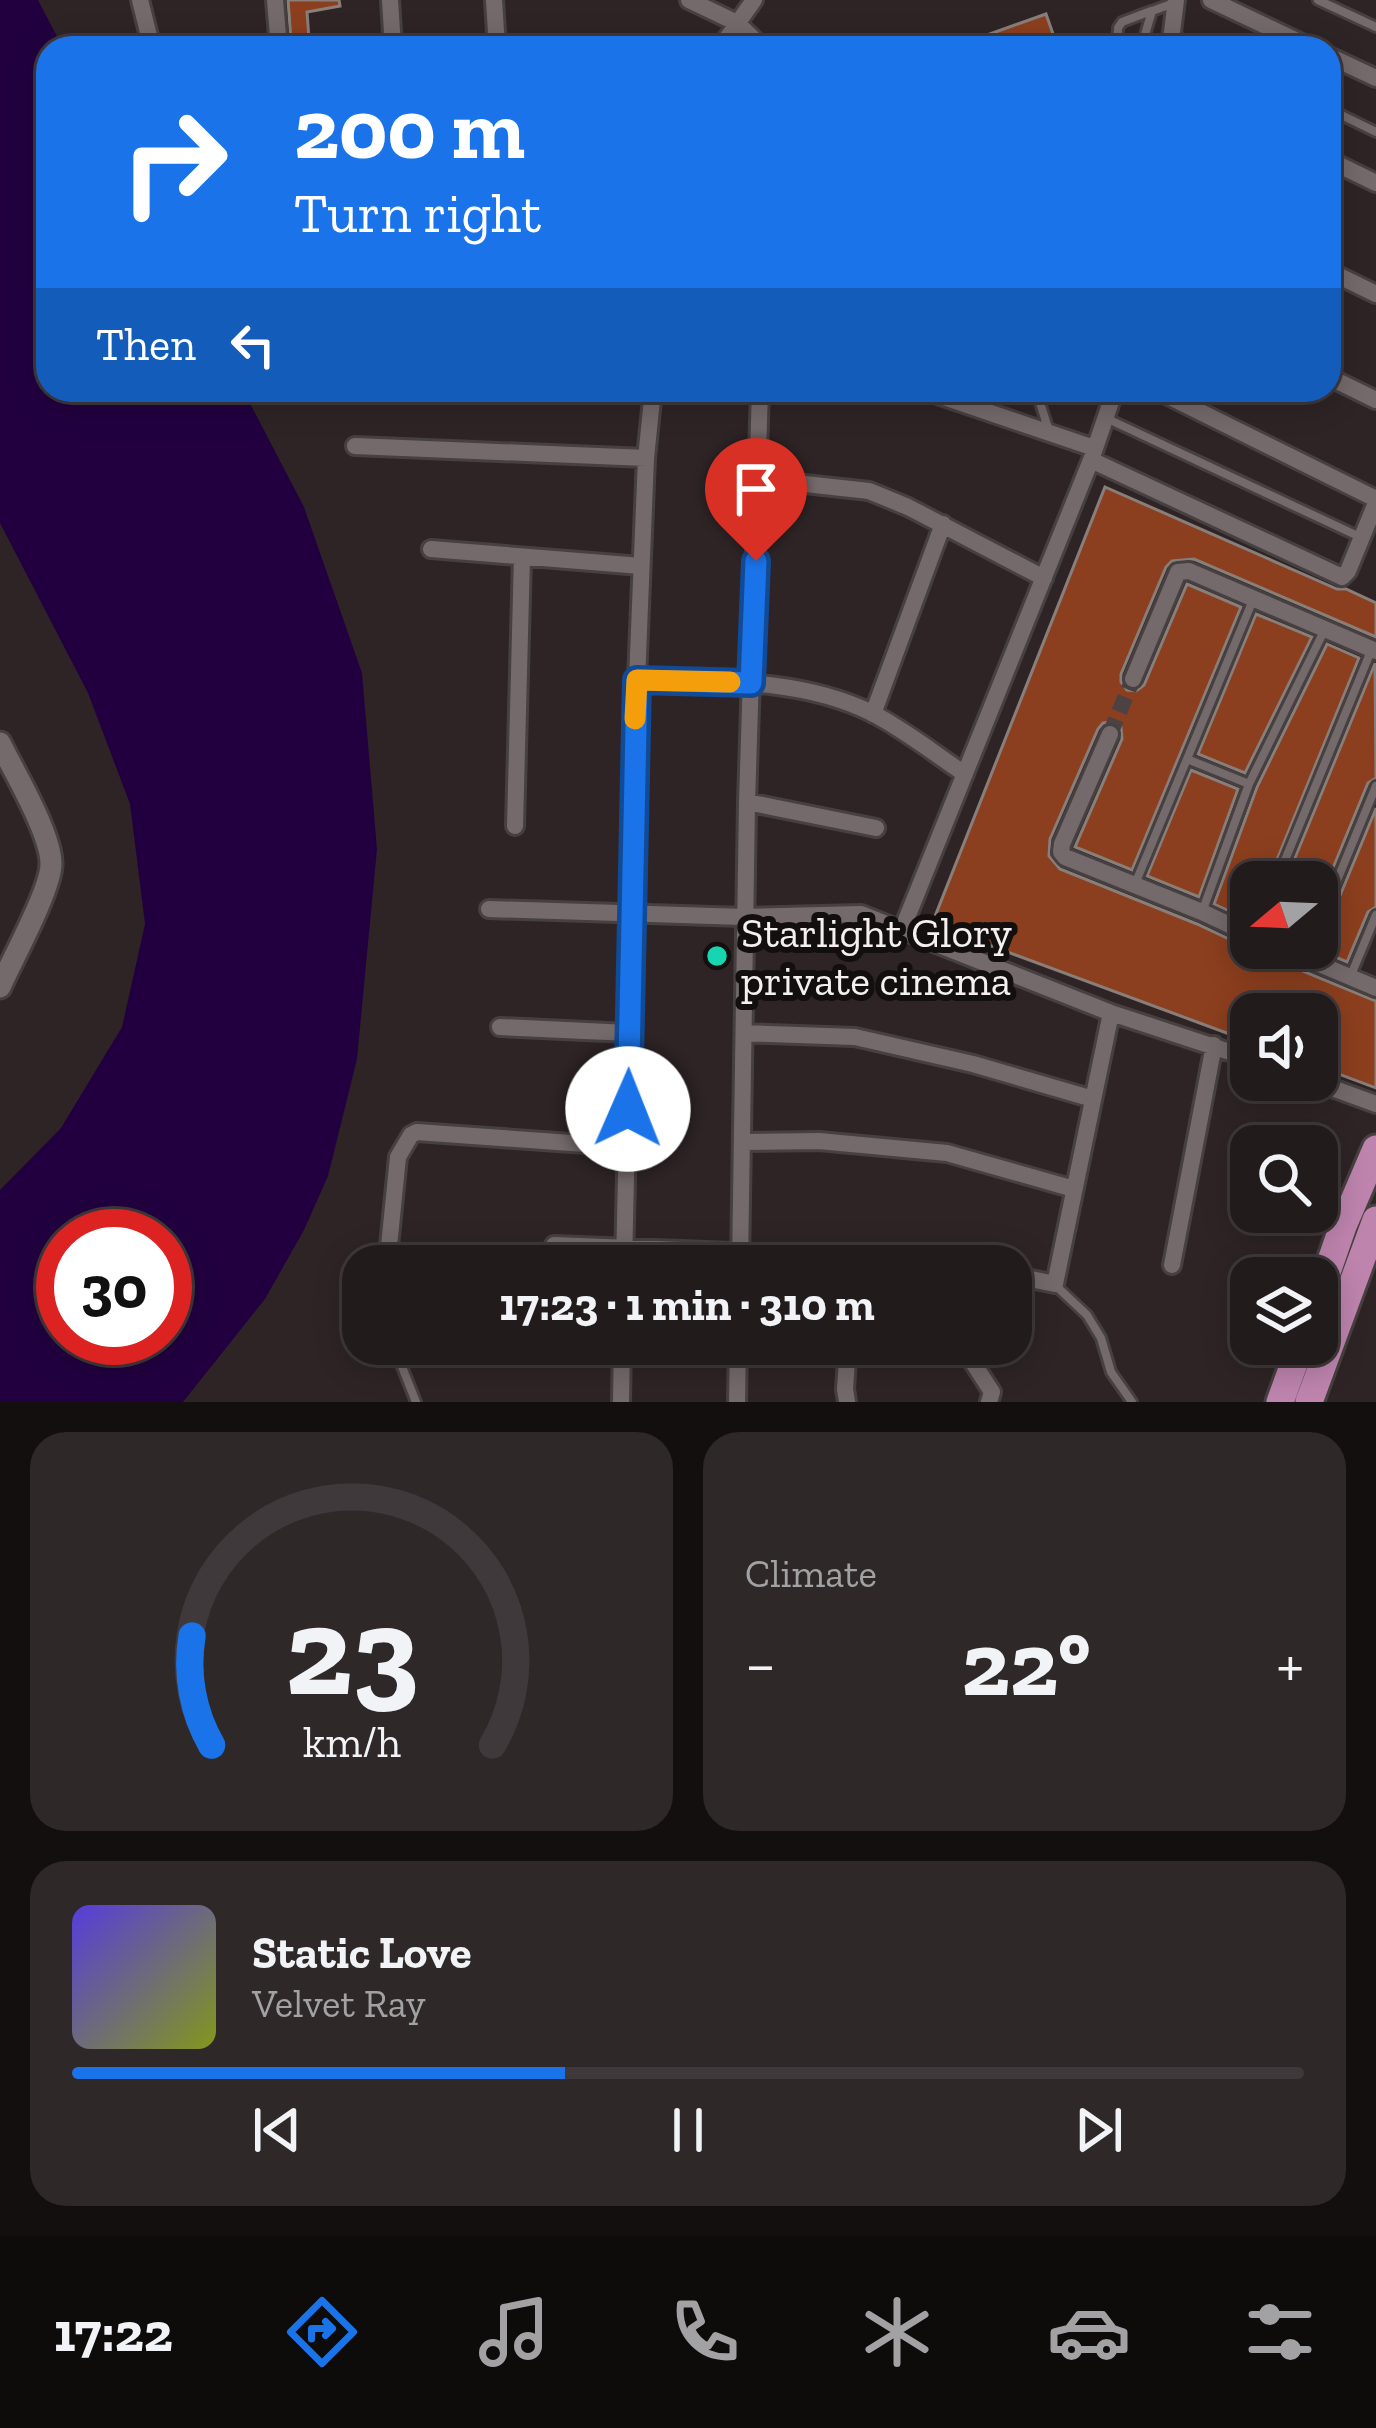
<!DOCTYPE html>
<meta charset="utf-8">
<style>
body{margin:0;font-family:"Zilla Slab",serif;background:#2e2829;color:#f1f3f6;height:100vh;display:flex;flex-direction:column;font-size:45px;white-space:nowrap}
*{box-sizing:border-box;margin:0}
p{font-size:39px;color:#a2a1a3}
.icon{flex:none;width:66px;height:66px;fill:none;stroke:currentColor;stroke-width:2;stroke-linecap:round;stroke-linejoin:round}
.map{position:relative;height:1402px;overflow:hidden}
.drawer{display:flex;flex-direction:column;gap:30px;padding:30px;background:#130f0f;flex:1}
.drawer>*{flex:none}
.banner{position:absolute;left:36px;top:36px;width:1305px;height:366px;border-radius:36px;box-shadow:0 6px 30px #0003,0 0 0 3px #3f393b;background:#1a73e8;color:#fff;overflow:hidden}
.needle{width:78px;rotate:251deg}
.fabs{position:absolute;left:1230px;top:861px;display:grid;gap:24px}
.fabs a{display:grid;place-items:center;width:108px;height:108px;border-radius:24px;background:#221b1c;box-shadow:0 6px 30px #0003,0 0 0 3px #3f393b;font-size:60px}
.speed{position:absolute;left:36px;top:1209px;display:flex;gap:24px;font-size:60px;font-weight:700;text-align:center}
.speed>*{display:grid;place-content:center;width:156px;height:156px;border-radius:50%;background:#221b1c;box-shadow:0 6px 30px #0003,0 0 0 3px #3f393b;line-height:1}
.speed .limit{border:18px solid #d22;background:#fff;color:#111}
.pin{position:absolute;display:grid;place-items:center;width:102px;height:102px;color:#fff;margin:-123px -51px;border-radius:50% 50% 50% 0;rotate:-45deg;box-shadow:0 0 12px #0007}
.pin .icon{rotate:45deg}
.me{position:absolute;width:132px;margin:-66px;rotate:1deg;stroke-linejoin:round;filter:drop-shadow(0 0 9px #0008)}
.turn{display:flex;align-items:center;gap:42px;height:252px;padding:0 60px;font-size:54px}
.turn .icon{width:156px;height:156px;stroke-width:2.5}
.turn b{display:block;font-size:84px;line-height:102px}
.then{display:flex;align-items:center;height:114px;padding:0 60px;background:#0003;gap:24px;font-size:45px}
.big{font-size:90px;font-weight:800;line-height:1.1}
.drawer .widget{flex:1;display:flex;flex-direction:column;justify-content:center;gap:18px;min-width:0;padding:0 42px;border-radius:36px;background:#2e2829}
.drawer .dial{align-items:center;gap:0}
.dial svg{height:312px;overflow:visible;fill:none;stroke:#3f393b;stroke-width:7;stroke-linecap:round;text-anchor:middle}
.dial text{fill:#f1f3f6;stroke:none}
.song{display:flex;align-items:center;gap:36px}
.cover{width:144px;height:144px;border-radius:18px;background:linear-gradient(135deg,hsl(250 70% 55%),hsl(70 70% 35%))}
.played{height:12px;border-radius:6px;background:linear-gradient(90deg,#1a73e8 40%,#3f393b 40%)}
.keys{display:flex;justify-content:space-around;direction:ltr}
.heat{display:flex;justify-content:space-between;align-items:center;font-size:66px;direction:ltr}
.drawer .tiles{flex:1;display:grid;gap:30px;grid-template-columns:1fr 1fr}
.widget:last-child{grid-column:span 2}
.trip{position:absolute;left:342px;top:1245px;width:690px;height:120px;border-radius:36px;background:#221b1c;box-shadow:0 6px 30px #0003,0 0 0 3px #3f393b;font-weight:800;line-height:120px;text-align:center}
.tab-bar{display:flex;height:192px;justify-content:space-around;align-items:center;background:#0e0b0b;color:#a2a1a3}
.tab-bar .icon{width:84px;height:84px}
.tab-bar .selected{color:#1a73e8}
.tab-bar b{font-size:54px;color:#f1f3f6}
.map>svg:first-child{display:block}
.water{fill:#220040;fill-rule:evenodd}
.building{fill:#8c3f1e;stroke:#887e7a;stroke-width:3}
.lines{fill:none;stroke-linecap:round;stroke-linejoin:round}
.minor-tunnel{stroke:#4c4244;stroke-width:16;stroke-dasharray:16 8;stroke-linecap:butt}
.service-casing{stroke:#474040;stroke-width:14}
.minor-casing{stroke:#474040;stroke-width:22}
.tertiary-casing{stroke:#474040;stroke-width:27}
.primary-casing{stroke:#474040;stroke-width:33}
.service{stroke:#746a6b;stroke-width:8}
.minor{stroke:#746a6b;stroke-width:16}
.tertiary{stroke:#746a6b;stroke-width:21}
.primary{stroke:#be84ae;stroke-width:27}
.route-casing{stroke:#114b97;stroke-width:30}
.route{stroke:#1a73e8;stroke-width:21}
.slow{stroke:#f59e0b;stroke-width:21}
.poi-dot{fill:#18d5b2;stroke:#130f0f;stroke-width:4.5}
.labels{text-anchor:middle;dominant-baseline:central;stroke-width:12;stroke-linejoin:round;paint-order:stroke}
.poi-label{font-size:42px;fill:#f5eff0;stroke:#130f0f;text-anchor:start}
</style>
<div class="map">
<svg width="1376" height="1402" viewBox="0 0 1376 1402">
<rect width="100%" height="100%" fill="#2e2426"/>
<!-- water -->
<path class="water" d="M0,0H38L63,48H48V390H243L304,507L362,673L377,849L357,1059L328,1176L304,1230L265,1299L183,1402H0V1190L61,1128L122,1027L145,924L130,804L88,693L0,523ZM63,1236H165V1338H63Z"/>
<!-- building -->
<path class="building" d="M288,0H339L340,6L307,12L309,39L291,40Z
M1046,14L1058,48H991L987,35Z
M1105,487L1337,589H1346L1376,603V637L1194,559L1172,561L1166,567L1121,674V682L1127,690L1136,691L1144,685L1187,584L1241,607L1132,870L1075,847L1122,739L1121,727L1114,722L1103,723L1098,729L1050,839L1049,856L1060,869L1197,924L1246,947L1268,948L1276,960L1376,1001V1088L1317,1066V1014H1251V1042L932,924Z
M1256,614L1312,637L1245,773L1198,754Z
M1327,644L1359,658L1268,882H1251V921L1214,904L1257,787Z
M1375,663L1376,778L1368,783L1317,907V882H1285Z
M1191,770L1238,789L1199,897L1147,876Z
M1376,808V907L1368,912L1347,962L1314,948H1317V937L1325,932Z"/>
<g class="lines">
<!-- minor-tunnel -->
<path class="minor-tunnel" d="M1110,734L1133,679"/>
<defs>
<path id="service" d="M1318,0L1376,27
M1175,36L1201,48
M1117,48L1118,28L1122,22L1151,11
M1141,48L1152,11L1174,3
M1329,109L1376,132
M1036,390L1049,431
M1108,419L1360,537
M1187,759L1253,600
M1276,882L1371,651
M1135,884L1187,759L1249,784
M1202,912L1249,784L1324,631
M1317,929L1376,786
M1351,975L1376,915
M1055,1285L1087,1315L1101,1338L1111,1372L1132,1402
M393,1344L416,1402"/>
<path id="minor" d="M140,0L152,48
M275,0L279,48
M390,0L393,48
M494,0L497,48
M689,0L737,23L763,48
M1211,0L1312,48
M720,48L754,0
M1170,48L1176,0
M1329,56L1376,78
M1329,160L1376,183
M1329,271L1376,294
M1329,377L1376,400
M923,390L1094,448
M1156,390L1376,499
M355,446L646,458
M1091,460L1342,577L1348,571L1376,503
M759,479L869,491L908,507L1044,578
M431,549L641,566
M1133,679L1178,572L1189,571L1376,651
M637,680C716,682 799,677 872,713C905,730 935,754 965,774
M873,714L943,524
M1110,734L1062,844L1061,852L1065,857L1202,912L1251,935
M747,802L876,828
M515,826L522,557
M489,909L744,917L861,914L1111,1013L1251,1059
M902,930L1091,460L1115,390
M1281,948L1376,988
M500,1027L629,1033
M744,1033L855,1037L973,1064L1093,1099
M1310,1080L1376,1104
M742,1142L819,1141L947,1153L1074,1189
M554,1245L888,1258L948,1262L969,1266
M1172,1265L1214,1045
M387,1266L398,1157L411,1135L417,1132L627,1147
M624,1266L637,680L646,458L653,390
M740,1266L747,802L760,390
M1011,1275L1055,1284L1111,1013
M971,1344L968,1355L992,1392L989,1402
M621,1402L622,1344
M737,1402L738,1344
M847,1402L845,1389L848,1344"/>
<path id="tertiary" d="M0,743C14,772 52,835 51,865C50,891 12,960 0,987"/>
<path id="primary" d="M1317,1301L1343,1226L1376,1149
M1280,1402L1301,1344
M1309,1402L1376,1220"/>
</defs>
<!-- service casing -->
<use href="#service" class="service-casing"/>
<!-- minor casing -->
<use href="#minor" class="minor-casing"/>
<!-- tertiary casing -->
<use href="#tertiary" class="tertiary-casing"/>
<!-- primary casing -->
<use href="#primary" class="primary-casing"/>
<!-- service -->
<use href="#service" class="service"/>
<!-- minor -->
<use href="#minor" class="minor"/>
<!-- tertiary -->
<use href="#tertiary" class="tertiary"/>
<!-- primary -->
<use href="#primary" class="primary"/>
</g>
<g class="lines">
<defs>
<path id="route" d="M628,1109L637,680L751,683L756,561"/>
</defs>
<!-- route casing -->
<use href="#route" class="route-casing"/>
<!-- route -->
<use href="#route" class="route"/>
<!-- slow -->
<path class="slow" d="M635,719L637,680L730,682"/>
</g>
<!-- markers -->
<circle class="poi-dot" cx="717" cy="956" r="12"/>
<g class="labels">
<!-- poi labels -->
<g class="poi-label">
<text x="741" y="932">Starlight Glory<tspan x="741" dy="48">private cinema</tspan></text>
</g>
</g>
</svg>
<div class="fabs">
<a><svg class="needle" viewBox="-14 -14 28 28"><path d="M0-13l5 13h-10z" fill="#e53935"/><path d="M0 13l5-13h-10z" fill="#a2a1a3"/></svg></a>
<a><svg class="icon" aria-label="sound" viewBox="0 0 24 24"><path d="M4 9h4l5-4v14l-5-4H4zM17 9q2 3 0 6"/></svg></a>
<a><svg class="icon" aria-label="search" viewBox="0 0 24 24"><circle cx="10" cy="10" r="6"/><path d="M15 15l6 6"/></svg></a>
<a><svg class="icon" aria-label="layers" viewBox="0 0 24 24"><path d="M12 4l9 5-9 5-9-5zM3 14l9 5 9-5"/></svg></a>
</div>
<div class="speed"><div class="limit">30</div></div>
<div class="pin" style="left:756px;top:561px;background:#d93025"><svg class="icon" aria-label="arrive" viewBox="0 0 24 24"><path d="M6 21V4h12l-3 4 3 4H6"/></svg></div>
<svg class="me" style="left:628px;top:1109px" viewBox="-20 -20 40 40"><circle r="19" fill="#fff"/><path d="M0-13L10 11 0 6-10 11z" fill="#1a73e8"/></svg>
<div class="trip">17:23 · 1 min · 310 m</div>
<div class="banner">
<div class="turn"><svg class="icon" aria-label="right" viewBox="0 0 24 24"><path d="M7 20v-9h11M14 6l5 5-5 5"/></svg><div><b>200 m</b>Turn right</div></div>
<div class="then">Then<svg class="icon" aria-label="left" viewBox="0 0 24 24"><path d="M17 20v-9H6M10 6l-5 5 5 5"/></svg></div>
</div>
</div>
<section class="drawer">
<div class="tiles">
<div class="widget dial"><svg viewBox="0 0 100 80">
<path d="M14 69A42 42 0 1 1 86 69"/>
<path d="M14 69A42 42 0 0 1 9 41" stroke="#1a73e8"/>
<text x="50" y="56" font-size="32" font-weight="700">23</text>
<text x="50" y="72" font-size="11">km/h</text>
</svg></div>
<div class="widget"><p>Climate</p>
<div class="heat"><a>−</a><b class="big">22°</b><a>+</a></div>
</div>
<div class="widget">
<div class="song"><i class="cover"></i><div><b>Static Love</b><p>Velvet Ray</p></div></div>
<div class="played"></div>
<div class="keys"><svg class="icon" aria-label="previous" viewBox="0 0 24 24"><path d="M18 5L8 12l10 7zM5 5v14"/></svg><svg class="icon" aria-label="pause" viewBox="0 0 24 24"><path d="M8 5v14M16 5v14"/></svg><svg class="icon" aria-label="next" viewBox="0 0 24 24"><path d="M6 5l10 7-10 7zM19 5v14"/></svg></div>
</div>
</div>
</section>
<nav class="tab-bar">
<b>17:22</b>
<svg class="icon selected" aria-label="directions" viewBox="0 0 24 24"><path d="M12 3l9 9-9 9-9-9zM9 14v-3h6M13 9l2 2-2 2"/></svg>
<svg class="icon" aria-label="music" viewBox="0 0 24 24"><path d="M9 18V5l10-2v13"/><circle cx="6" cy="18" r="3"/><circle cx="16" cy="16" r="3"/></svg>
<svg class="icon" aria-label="phone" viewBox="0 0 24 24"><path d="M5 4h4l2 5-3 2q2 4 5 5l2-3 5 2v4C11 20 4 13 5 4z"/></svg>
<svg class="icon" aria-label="climate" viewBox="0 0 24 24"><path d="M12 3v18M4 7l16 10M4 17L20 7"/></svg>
<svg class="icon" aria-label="car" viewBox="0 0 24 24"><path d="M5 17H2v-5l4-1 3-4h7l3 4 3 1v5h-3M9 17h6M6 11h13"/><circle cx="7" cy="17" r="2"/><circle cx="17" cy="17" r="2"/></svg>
<svg class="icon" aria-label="filters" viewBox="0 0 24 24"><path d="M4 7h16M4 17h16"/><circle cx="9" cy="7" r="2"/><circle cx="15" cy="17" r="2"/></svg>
</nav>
